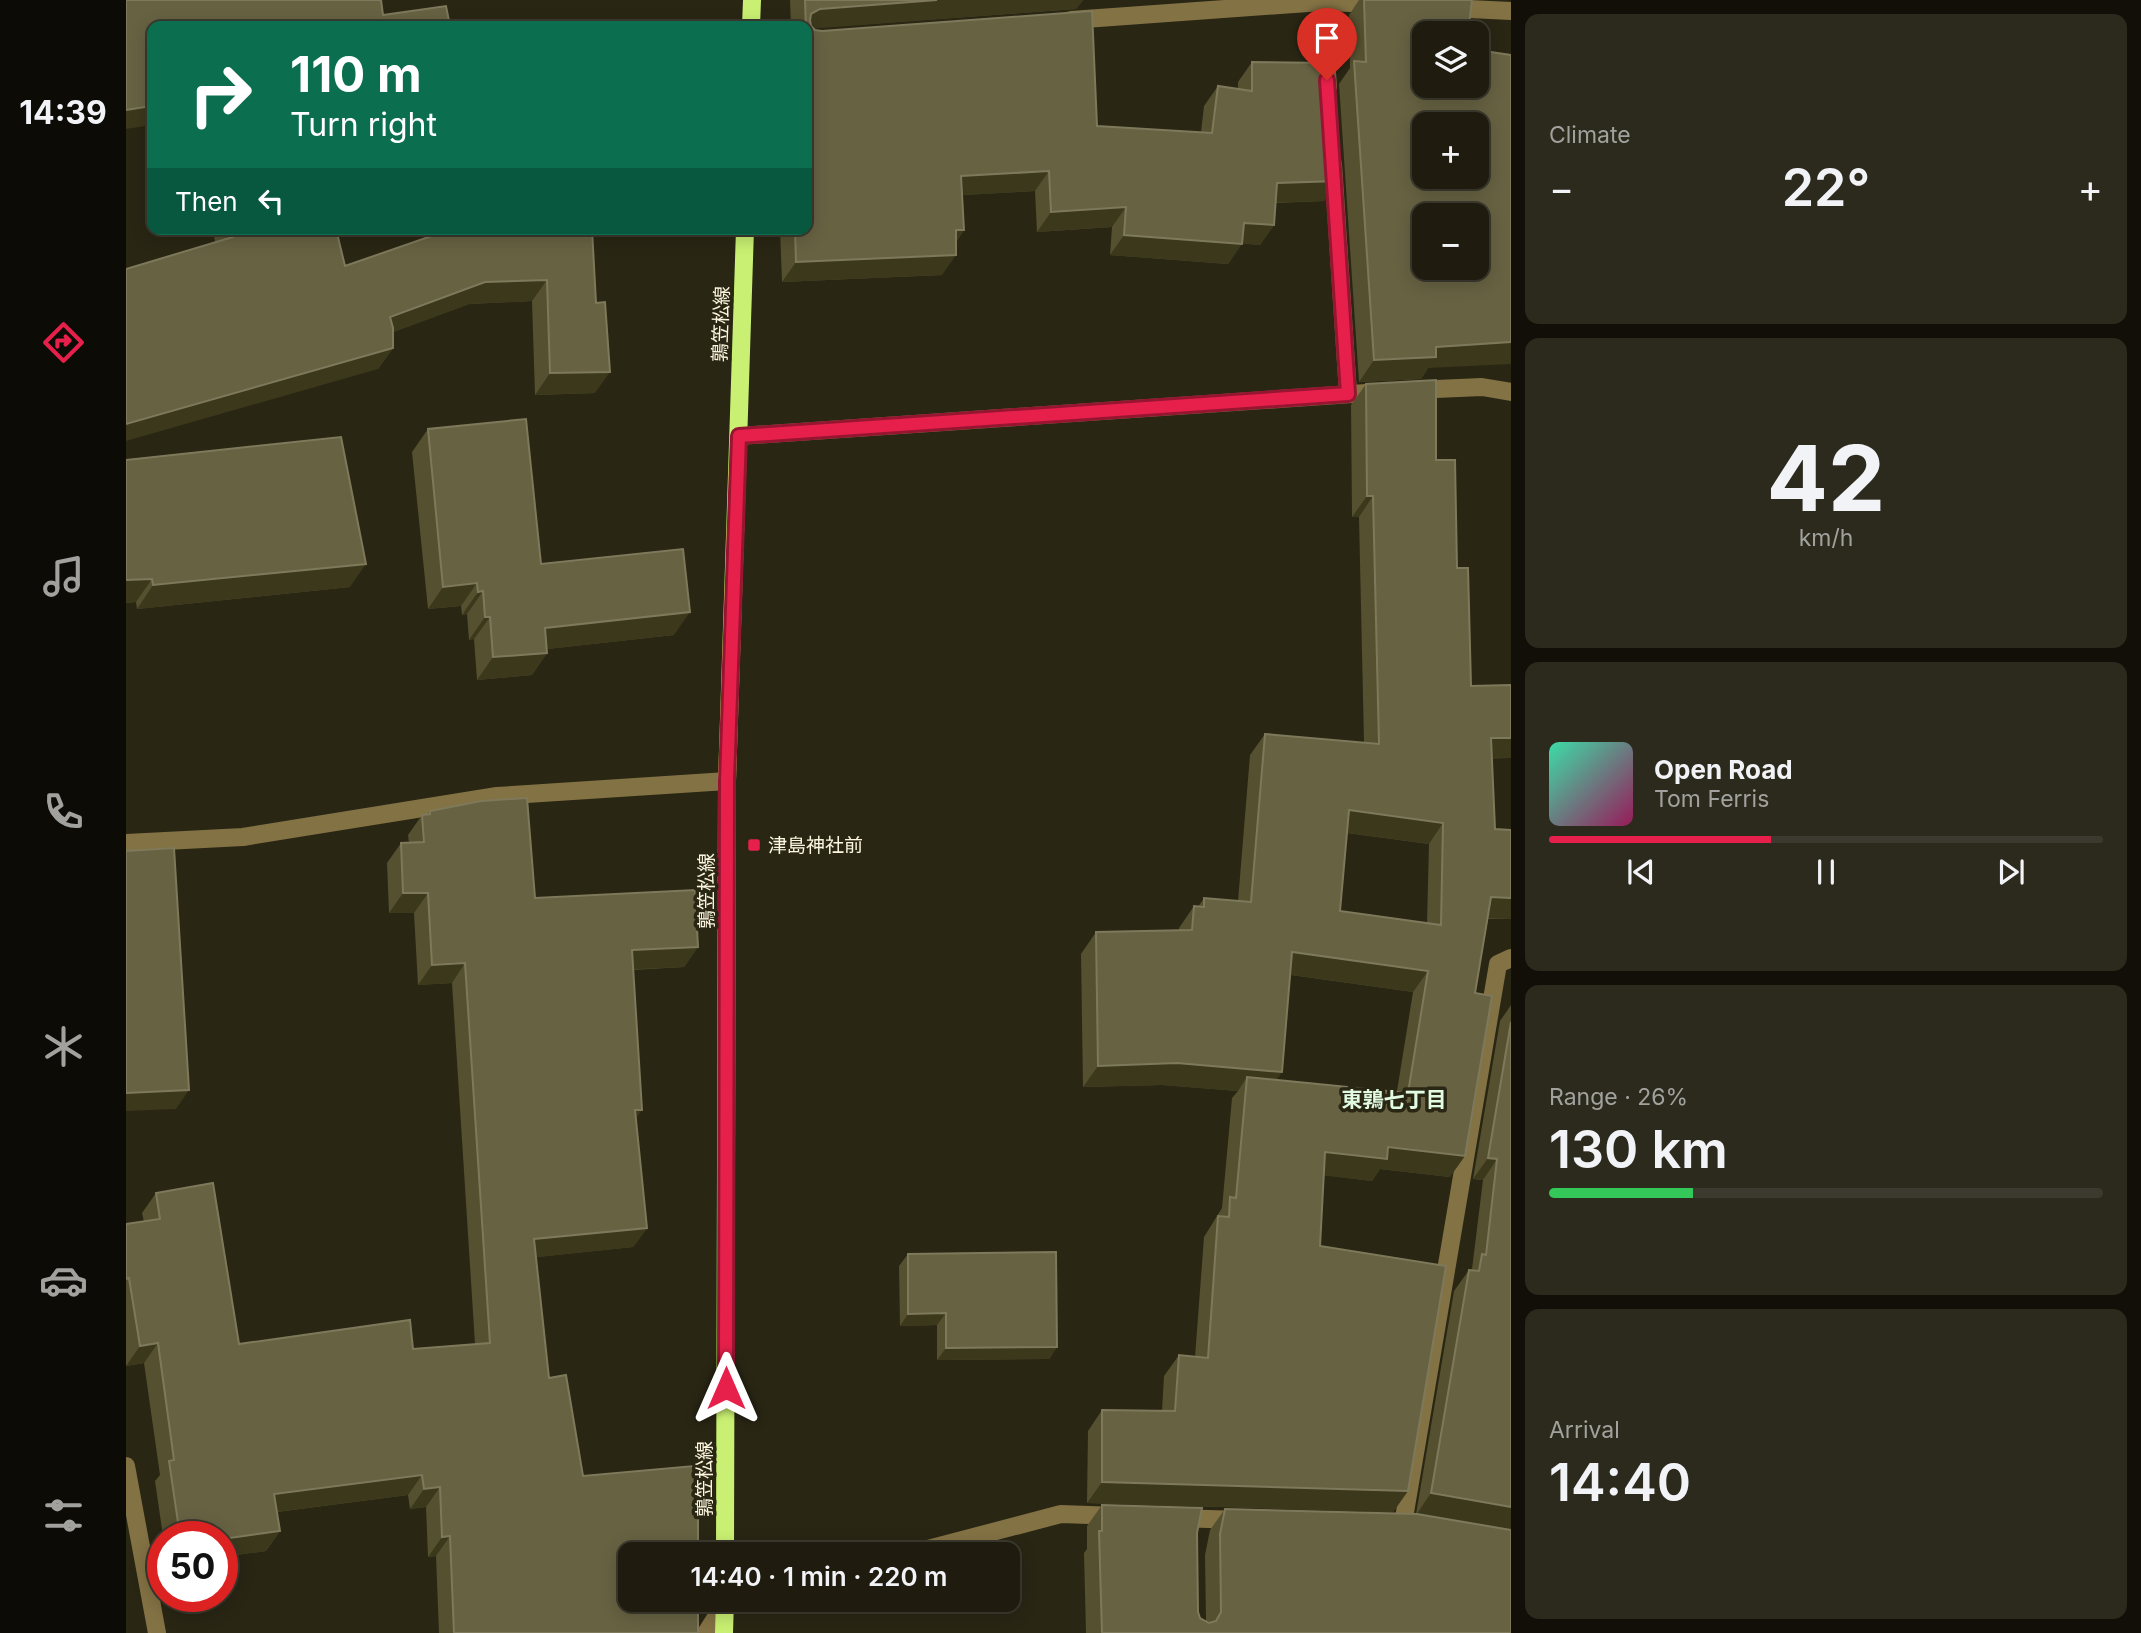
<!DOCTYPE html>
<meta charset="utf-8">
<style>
body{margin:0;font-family:Inter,"Noto Sans JP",sans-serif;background:#2c291d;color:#f1f3f6;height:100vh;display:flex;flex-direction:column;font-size:26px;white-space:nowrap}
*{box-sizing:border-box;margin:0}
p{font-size:23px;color:#a1a19e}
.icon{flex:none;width:38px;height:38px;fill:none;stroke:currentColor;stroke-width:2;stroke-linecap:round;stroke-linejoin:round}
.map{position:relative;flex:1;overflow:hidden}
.side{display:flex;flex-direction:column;gap:14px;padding:14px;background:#110f08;width:630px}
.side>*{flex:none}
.guide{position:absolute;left:21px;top:21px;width:665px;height:214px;border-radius:14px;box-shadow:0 4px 18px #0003,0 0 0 2px #3c3a2f;background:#0b6e4f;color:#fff;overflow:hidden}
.tools{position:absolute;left:1286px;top:21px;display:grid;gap:14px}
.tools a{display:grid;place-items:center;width:77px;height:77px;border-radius:14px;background:#1f1c0f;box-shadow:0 4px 18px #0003,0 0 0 2px #3c3a2f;font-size:35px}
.speed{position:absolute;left:21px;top:1521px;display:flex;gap:14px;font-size:35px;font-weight:700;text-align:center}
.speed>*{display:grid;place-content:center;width:91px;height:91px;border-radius:50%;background:#1f1c0f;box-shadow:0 4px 18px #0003,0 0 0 2px #3c3a2f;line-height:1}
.speed .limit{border:10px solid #d22;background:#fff;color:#111}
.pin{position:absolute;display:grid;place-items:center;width:60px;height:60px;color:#fff;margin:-72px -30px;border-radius:50% 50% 50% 0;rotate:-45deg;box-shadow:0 0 7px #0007}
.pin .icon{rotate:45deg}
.me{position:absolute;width:77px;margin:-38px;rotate:0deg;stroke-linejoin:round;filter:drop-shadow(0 0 5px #0008)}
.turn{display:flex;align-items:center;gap:24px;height:147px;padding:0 28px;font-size:32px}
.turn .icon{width:91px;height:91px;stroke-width:2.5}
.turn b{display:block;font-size:49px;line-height:60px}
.then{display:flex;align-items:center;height:66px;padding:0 28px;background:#0003;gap:14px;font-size:26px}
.big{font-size:52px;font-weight:600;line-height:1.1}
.side .tile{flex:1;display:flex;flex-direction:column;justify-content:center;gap:10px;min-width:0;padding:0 24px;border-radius:14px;background:#2c291d}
.side .dial{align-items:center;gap:0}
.dial b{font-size:91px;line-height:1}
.song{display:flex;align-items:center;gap:21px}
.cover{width:84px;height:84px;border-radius:10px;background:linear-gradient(135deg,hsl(160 70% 55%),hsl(330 70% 35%))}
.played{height:7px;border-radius:4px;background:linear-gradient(90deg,#e7204b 40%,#3c3a2f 40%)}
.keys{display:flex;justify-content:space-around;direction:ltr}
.heat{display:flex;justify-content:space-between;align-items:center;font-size:38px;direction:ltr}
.charge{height:10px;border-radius:5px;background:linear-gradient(90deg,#34c759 26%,#3c3a2f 0)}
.trip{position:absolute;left:492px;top:1542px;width:402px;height:70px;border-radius:14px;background:#1f1c0f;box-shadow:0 4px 18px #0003,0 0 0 2px #3c3a2f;font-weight:600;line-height:70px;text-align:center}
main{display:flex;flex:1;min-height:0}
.tabs{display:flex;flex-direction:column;width:126px;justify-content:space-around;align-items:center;background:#0c0b06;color:#a1a19e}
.tabs .icon{width:49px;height:49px}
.tabs .on{color:#e7204b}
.tabs b{font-size:32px;color:#f1f3f6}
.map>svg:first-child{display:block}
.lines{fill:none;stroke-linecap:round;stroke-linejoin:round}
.minor{stroke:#837244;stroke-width:18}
.major{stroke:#c9f072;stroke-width:18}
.wall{fill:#55502f;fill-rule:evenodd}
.shaded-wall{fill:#3c381c}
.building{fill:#676242;stroke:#7e795b;stroke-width:2;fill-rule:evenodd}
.route-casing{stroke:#961531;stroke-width:18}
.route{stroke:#e7204b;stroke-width:12}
.poi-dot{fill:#e7204b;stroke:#292614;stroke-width:2.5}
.labels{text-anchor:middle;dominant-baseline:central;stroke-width:7;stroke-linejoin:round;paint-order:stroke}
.street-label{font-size:19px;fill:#fcf6df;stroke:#292614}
.poi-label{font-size:19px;fill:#fcf6df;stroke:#292614;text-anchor:start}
.neighbourhood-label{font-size:21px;font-weight:bold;fill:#e1fce3;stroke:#292614}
</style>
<main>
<nav class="tabs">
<b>14:39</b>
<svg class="icon on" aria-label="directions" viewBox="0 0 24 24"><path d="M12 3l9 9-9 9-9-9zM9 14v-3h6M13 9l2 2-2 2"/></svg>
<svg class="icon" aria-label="music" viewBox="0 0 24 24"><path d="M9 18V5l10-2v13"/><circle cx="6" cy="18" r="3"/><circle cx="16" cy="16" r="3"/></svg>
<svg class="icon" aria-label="phone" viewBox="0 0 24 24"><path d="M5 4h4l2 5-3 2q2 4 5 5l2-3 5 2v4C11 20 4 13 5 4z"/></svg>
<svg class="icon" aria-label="climate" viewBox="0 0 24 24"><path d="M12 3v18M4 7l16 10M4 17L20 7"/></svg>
<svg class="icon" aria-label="car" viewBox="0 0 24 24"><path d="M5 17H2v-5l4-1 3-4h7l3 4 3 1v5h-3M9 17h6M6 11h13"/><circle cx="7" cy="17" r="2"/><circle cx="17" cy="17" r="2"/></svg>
<svg class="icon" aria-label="filters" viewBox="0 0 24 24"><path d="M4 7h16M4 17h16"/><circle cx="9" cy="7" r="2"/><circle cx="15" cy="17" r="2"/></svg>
</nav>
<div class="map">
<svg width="1385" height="1633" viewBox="0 0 1385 1633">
<rect width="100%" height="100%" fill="#292614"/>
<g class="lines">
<!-- minor -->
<path class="minor" d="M1196,0L1202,87
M1322,8L1385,11
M945,20L1196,2L1252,4
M1207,164L1222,394
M1287,390L1356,387L1385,392
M613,436L1255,392
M0,843L117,837L371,796L601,781
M0,1466L31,1633
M1051,1518L1114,1520
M1277,1524L1372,964L1385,958
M783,1554L935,1514L991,1516
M580,1633L599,1603L614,1600"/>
<!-- major -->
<path class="major" d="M625,26L626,0
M599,1554L601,781L619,229
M598,1633L599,1600"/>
</g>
<!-- wall -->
<path class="wall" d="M664,0H957L950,9L688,28L689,30L971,126L1075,132L1078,106L1092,86L1112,89V82L1126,62L1212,181L1198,201L1149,203L1148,225L1134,245L1116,243L1102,264L984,255L986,227L911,232L909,191L836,195L838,230L830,242L816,275L656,282L654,229H681V26H665Z
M1233,0H1346L1302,368L1295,379L1233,382L1213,84L1224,68L1223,15Z
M87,229H210L219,266L302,237V229H466L469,393L409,395L406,301L343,304L267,332V348L252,369L89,242Z
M1240,384L1310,460L1331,568L1345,686L1366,759L1369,829L1385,830V919H1362L1349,993L1324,1177L1254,1169L1246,1181L1198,1175L1194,1246L1282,1491L1267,1512L961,1503L962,1431L976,1410L1036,1411L1038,1376L1053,1355L1069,1357L1078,1237L1096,1208L1106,1098L1112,1091L1036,1085L957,1087L955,954L970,932L1053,930V928L1068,906L1072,907L1078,898L1112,901L1124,755L1139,734L1238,743L1233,517H1226L1225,405ZM1221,833L1303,844L1301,923L1214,911ZM1165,975L1287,992L1271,1091L1151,1080Z
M302,429L415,564L548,635L421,649V653L406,675L351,680L348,639L343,640L341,614L336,615L335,606L302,609L286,452Z
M0,460L224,587L11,609L10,602L0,603Z
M304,811L409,898L572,947L558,967L507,970L510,1119L521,1228L507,1247L410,1257L423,1378L457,1476L572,1633H313L310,1556L302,1557L300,1507L284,1509L282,1495L151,1512L154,1531L140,1551L96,1557V1536H37L29,1481L34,1475L18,1363L0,1366V1224L18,1222L16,1213L30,1193L113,1344L287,1349L349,1344L326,983L292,985L288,913H263L261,863L275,843H283L282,835L296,815L301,814Z
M1385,1005V1633H960L958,1553L961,1549V1526L976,1505L1071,1533L1072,1612L1074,1618L1080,1621L1079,1555L1084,1530L1099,1509L1290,1514L1328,1291L1343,1270L1346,1269L1357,1180L1347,1179L1374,1021Z
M782,1254L931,1347L923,1359L811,1360V1325L774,1326L773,1266Z"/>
<!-- shaded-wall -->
<path class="shaded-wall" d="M811,0H957L950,9L681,29L685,14L694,9Z
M26,106V125L0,129V110Z
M923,171L909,191L821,196L835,176Z
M1212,181L1198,201L1137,203L1151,183Z
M1000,207L986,227L911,232L925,212Z
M1118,223L1148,225L1134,245L1104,243Z
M830,230H838L824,250Z
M998,235L1116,244L1102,264L984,255Z
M830,255L816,275L656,282L670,262Z
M421,280L406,301L343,304L249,339L264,317L359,282Z
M1385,342V364L1302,368L1295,379L1233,382L1248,360L1310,347Z
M267,348L252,369L0,441V424Z
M484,372L469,393L409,395L424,373Z
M1241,496H1247L1233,517H1226Z
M240,564L224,587L11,609L27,585Z
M26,579L10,602L0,603V580Z
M351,583L335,606L302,609L317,587Z
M357,591L341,614L336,615L352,592Z
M564,612L548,635L404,651L419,628Z
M359,617H364L348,639L343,640Z
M421,653L406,675L351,680L367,657Z
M1365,738H1385V758L1351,760Z
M1223,810L1317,823L1303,844L1208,831Z
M277,893H302L288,913H263Z
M1365,897L1385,898V919L1350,918Z
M572,947L558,967L492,970L506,950Z
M1166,952L1302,971L1287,992L1152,973Z
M339,963L326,983L292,985L306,965Z
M1051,1063L1156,1072L1142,1093L1121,1077L1112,1091L1036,1085L957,1087L972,1066Z
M63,1090L50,1109L0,1111V1093Z
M509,1110H516L502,1130Z
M1262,1147L1339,1156L1324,1177L1254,1169L1246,1181L1184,1174L1199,1152Z
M1362,1158L1371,1159L1357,1180L1347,1179Z
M521,1228L507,1247L394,1259L408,1239Z
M820,1313L811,1325L774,1326L782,1314Z
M32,1343L18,1363L0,1366L14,1346Z
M931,1347L923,1359L811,1360L820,1348Z
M296,1475L282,1495L134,1514L148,1494Z
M976,1482L1282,1491L1267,1512L961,1503Z
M314,1487L300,1507L284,1509L298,1489Z
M1305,1493L1385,1507V1531L1290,1515Z
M154,1531L140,1551L96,1557V1539Z
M324,1536L310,1556L302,1557L316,1537Z"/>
<!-- building -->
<path class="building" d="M0,0H255L257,15L320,6L324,26H26V106L0,110Z
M679,0H811L694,9L685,14L684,20L685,26L689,30L696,31L966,11L971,126L1086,133L1092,86L1126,91V62L1204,63L1212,181L1151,183L1148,225L1118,223L1116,244L998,235L1000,207L925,212L923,171L835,176L838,230H830V255L670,262L669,229H681V57Z
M1238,0H1346L1342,33H1298V86H1351V50L1385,55V342L1310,347V357L1248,360L1228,61L1240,62ZM1298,124H1351V177H1298ZM1298,215H1351V268H1298Z
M106,229H210L219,266L317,232V229H466L470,303L479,302L484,372L424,373L421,280L359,282L264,317L267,328V348L0,424V269L107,237Z
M1310,380V460H1329L1331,568H1342L1345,686L1385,685V738H1365L1369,829L1385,830V898L1365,897L1349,993L1366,996L1339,1156L1262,1147L1261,1159L1199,1152L1194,1246L1320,1266L1282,1491L976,1482V1410L1049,1411L1053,1355L1082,1358L1092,1216L1103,1217L1104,1197L1110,1198L1121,1077L1282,1093L1302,971L1166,952L1156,1072L1051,1063L972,1066L970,932L1066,930L1068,906L1078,907V898L1125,902L1139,734L1253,744L1247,496H1241L1240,384ZM1223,810L1317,823L1315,925L1214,911Z
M400,419L415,564L557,549L564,612L419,628L421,653L367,657L364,617H359L357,591L352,592L351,583L317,587L302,429Z
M215,437L240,564L27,585L26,579L0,580V460Z
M401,798L409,898L569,890L572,947L506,950L516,1110H509L521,1228L408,1239L423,1378L440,1375L457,1476L568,1466L572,1521V1554H504V1600H572V1633H328L324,1536L316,1537L314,1487L298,1489L296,1475L148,1494L154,1531L96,1539V1536H54L43,1461L48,1460L32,1343L14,1346L3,1278L0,1279V1224L34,1219L30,1193L87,1183L113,1344L284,1320L287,1349L364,1343L339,963L306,965L302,893H277L275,843L298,842L296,815L304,814V811L355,801Z
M48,848L63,1090L0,1093V851Z
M1385,1022V1507L1305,1493L1343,1270L1353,1271L1356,1254L1360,1255L1371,1159L1362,1158Z
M930,1252L931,1347L820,1348V1313L782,1314V1254Z
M976,1505L1076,1508L1071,1533L1072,1612L1074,1618L1083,1623L1090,1621L1095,1612L1094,1534L1099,1509L1291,1514L1385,1530V1633H976L973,1531H976Z"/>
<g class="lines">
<defs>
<path id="route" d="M600,1388L601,781L613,436L1222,394L1201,80"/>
</defs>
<!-- route casing -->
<use href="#route" class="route-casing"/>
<!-- route -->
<use href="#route" class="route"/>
</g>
<!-- markers -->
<rect class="poi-dot" x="621" y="838" width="14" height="14" rx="3.5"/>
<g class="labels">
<!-- street labels -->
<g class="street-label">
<text transform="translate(595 324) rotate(-88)">鶉笠松線</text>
<text transform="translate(580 891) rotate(-90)">鶉笠松線</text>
<text transform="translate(578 1479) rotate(-90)">鶉笠松線</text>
</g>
<!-- poi labels -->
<g class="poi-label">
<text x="642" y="845">津島神社前</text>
</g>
<!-- neighbourhood labels -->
<g class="neighbourhood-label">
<text x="1268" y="1099">東鶉七丁目</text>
</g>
</g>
</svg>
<div class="tools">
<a><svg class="icon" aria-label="layers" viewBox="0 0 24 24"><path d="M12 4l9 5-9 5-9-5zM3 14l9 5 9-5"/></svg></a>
<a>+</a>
<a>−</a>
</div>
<div class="speed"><div class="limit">50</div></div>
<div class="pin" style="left:1201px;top:80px;background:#d93025"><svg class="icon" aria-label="arrive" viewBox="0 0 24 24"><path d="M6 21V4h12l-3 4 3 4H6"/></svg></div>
<svg class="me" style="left:600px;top:1388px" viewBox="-20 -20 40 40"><path d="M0-17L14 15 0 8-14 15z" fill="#e7204b" stroke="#fff" stroke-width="4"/></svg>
<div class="trip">14:40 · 1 min · 220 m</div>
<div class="guide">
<div class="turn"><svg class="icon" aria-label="right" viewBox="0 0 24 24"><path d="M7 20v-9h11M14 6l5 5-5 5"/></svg><div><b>110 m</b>Turn right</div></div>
<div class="then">Then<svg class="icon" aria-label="left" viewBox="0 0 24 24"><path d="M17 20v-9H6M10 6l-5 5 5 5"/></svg></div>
</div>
</div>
<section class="side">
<div class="tile"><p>Climate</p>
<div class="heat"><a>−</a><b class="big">22°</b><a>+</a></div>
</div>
<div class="tile dial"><b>42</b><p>km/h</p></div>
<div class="tile">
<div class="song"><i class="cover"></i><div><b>Open Road</b><p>Tom Ferris</p></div></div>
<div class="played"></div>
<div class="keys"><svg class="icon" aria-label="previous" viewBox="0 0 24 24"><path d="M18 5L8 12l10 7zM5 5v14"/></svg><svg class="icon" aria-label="pause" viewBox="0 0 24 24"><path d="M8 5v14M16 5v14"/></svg><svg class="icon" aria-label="next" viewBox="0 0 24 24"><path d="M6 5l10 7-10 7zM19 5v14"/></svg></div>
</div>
<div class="tile"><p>Range · 26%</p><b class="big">130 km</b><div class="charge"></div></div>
<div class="tile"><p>Arrival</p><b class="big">14:40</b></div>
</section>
</main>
